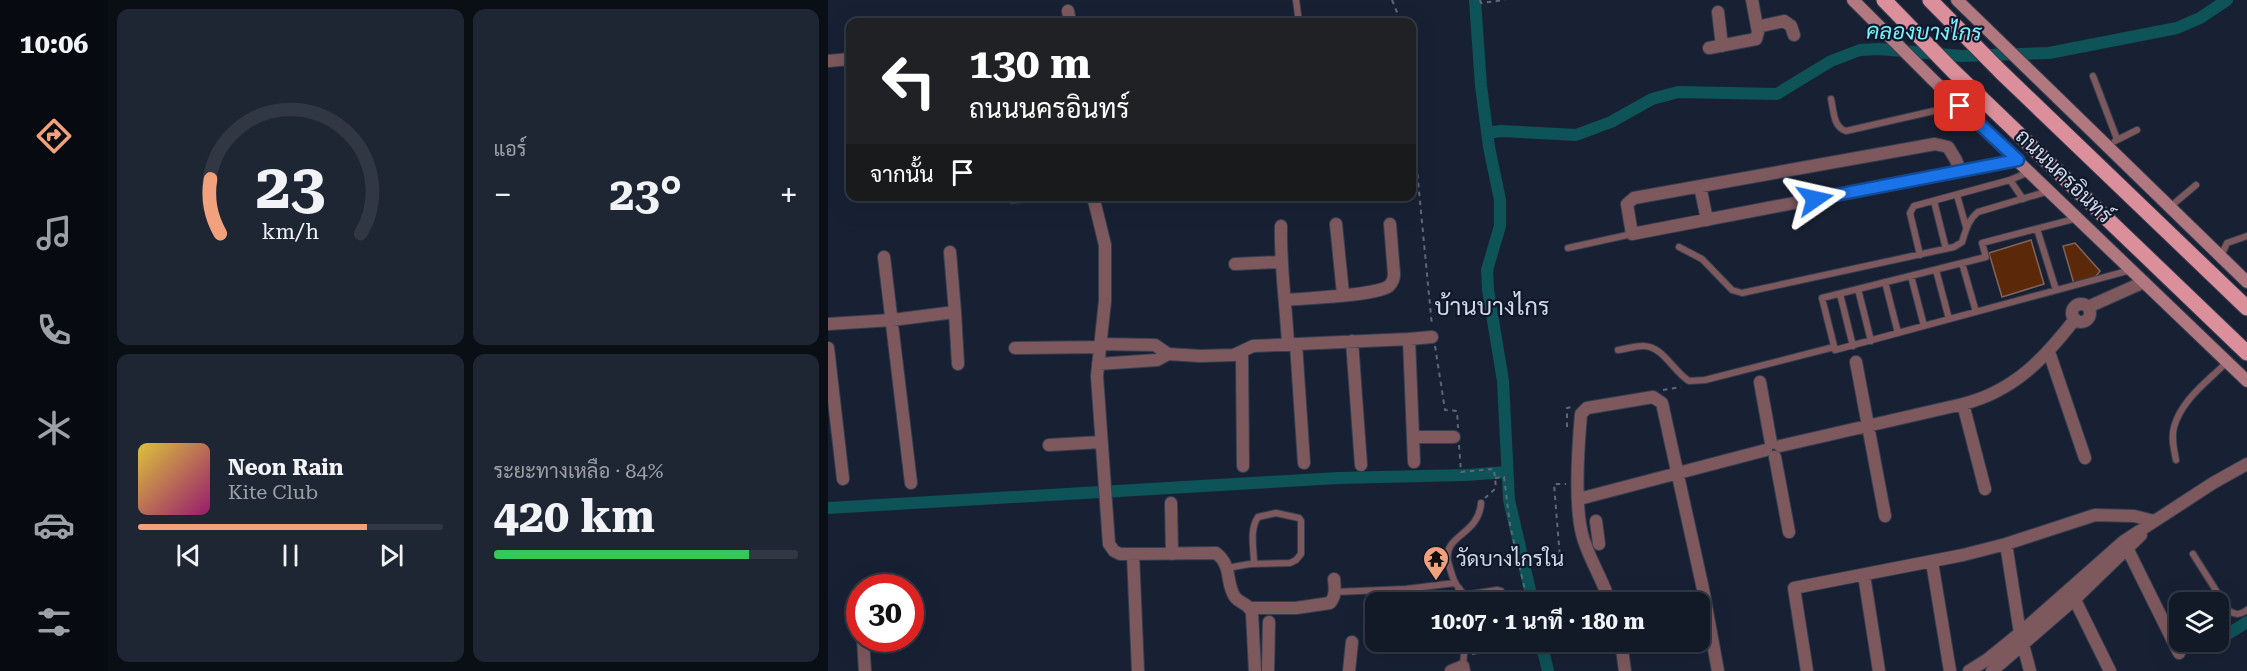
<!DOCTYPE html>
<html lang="th">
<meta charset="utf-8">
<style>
body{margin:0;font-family:"Roboto Serif",Sarabun,serif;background:#1f2633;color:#f1f3f6;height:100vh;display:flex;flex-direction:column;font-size:22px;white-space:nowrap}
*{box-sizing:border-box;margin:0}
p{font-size:20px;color:#9ca0a7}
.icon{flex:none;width:33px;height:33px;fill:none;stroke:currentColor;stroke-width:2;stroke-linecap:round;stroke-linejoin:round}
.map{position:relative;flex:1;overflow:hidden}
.sheet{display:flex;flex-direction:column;gap:9px;padding:9px;background:#0a0e15;width:720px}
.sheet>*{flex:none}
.hud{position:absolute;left:18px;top:18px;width:570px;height:183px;border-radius:12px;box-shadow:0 6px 24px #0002,0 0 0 2px #313844;background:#202124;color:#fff;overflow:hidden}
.buttons{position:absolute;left:1341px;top:592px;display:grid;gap:12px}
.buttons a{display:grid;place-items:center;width:60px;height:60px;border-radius:12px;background:#121927;box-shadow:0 6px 24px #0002,0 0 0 2px #313844;font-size:30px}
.speed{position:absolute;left:18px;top:574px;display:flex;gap:12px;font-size:30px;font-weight:700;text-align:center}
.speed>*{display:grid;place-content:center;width:78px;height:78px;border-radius:50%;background:#121927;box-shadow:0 6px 24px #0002,0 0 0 2px #313844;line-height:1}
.speed .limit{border:9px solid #d22;background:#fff;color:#111}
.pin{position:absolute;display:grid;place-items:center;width:51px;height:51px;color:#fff;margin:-26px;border-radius:12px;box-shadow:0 3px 9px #0006}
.me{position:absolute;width:66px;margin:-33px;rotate:79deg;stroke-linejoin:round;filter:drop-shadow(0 0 4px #0008)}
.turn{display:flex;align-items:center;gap:21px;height:126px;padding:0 24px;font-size:27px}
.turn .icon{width:78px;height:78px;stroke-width:2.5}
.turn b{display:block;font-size:42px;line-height:51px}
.then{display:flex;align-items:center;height:57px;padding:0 24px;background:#0003;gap:12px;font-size:22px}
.big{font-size:45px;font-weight:700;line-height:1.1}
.sheet .widget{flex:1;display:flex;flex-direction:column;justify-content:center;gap:9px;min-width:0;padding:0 21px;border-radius:12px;background:#1f2633}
.sheet .dial{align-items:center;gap:0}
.dial svg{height:156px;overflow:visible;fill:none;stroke:#313844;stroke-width:7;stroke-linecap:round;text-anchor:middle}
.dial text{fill:#f1f3f6;stroke:none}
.song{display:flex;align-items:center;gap:18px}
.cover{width:72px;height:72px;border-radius:9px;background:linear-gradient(135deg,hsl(50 70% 55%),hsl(320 70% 35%))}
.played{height:6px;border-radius:3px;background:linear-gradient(90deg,#f1a17c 75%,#313844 75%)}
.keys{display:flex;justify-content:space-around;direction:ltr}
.heat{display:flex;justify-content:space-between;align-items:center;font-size:33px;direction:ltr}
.charge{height:9px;border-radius:4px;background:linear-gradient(90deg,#34c759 84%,#313844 0)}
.sheet .tiles{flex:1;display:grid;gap:9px;grid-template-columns:repeat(2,1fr)}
.trip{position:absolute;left:537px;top:592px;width:345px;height:60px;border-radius:12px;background:#121927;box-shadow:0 6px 24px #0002,0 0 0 2px #313844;font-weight:700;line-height:60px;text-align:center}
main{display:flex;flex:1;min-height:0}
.dock{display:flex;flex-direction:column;width:108px;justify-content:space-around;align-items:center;background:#070a10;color:#9ca0a7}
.dock .icon{width:42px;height:42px}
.dock .current{color:#f1a17c}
.dock b{font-size:27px;color:#f1f3f6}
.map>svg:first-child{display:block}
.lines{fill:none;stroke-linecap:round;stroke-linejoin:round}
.canal{stroke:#0d5358;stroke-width:12}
.building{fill:#5b2809;stroke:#7f6559;stroke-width:1.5}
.lane-casing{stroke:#363e50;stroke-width:8}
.street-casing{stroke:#363e50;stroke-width:14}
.secondary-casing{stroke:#363e50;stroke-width:14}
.primary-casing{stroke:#363e50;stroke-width:17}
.path{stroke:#5f6777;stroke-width:2;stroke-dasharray:4.5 4.5;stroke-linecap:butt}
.lane{stroke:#7d595e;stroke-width:6}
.street{stroke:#7d595e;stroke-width:12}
.secondary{stroke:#b17880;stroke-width:12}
.primary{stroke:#da8f9b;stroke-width:15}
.route-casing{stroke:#114b97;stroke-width:15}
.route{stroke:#1a73e8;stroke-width:10}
.labels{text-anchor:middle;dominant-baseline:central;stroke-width:4.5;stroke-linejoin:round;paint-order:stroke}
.street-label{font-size:21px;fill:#d1d7e4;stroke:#0f172a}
.poi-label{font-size:21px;fill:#d1d7e4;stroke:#0f172a;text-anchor:start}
.water-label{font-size:22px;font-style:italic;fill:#7af3fe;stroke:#0f172a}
.quarter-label{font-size:24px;fill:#d1d7e4;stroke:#0f172a}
</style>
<main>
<nav class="dock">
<b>10:06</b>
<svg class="icon current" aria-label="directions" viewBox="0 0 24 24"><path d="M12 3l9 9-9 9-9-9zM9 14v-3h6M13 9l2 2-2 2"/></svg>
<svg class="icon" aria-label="music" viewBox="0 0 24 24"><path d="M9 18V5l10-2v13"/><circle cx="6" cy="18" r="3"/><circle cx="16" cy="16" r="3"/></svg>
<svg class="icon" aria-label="phone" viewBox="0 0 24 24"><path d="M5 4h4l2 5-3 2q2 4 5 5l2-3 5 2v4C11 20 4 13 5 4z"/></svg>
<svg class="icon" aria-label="climate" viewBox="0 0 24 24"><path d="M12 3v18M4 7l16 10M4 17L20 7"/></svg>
<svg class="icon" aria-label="car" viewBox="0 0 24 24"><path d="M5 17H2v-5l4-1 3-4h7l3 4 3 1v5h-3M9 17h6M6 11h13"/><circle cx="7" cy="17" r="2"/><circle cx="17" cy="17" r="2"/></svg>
<svg class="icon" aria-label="filters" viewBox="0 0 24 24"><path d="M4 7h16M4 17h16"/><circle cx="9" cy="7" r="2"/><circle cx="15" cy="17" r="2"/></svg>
</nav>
<section class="sheet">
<div class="tiles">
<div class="widget dial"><svg viewBox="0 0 100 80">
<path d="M14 69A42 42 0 1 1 86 69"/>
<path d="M14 69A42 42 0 0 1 9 41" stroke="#f1a17c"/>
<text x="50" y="56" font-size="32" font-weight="700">23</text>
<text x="50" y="72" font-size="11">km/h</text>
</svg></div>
<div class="widget"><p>แอร์</p>
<div class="heat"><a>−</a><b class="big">23°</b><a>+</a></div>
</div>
<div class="widget">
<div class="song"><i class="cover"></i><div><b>Neon Rain</b><p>Kite Club</p></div></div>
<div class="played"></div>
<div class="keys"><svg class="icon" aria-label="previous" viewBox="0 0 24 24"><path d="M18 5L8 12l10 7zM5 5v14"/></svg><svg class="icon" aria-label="pause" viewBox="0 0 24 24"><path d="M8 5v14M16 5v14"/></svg><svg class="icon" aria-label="next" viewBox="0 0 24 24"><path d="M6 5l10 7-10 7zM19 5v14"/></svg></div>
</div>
<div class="widget"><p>ระยะทางเหลือ · 84%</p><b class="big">420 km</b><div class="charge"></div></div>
</div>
</section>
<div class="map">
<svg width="1419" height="671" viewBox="0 0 1419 671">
<rect width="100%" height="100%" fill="#182134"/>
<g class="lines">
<!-- canal -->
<path class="canal" d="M647,0L653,86L661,147L672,200V226L659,270L660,290L675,381L681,500L705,603
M659,133L673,131L748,135L783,122L824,99L850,92L949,94L1003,61L1032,50L1051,49L1134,56L1221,53L1349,28L1372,18L1399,0
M0,508L510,478L638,475L679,472
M1392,639L1419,622
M713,642L720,671"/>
</g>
<!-- building -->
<path class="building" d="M1203,240L1216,284L1174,297L1161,253Z
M1247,243L1272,271L1268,276L1246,284L1235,246Z"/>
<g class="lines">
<defs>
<path id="lane" d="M468,0L471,22
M1265,76L1289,139
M1003,99C1006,111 1005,127 1018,131L1110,110L1125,118L1145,120
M1287,141L1309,130
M1182,180L1195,199
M1129,195L1138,227
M184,200L230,196
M1106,201L1118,249
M1342,207L1368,185
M1250,218L1154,243L1158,257L994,298L1007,350L1303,270
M1209,229L1228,290
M851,247L874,259L904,290L914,293L1126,247L1134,242C1138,230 1140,220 1150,212L1221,191
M740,248L804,234
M1092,255L1082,213L1086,206L1182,180L1201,172
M1393,256L1399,243L1419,236
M1134,263L1148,312
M1108,270L1121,319
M1083,276L1096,326
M1057,282L1070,333
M1030,289L1043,341
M1012,294L1025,346
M790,350C798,349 807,346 815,346C835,346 844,370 861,381L877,380L1006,347
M1348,460C1346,450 1343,438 1346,427C1354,399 1379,382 1399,362
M1365,554L1401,611C1408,615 1412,615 1419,610
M399,568L422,564L462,563L468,560L473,554V521L471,518L448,513L430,517C421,530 426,549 426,564
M507,592L578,589L627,583
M637,595L669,590L673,591L675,603
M627,603L631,588
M641,603C638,595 632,591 628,584C624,578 622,568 620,561C615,535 651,535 653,503
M635,666L637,642"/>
<path id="street" d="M240,11L242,22
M890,12L894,46
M929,27L956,21L963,26L966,35
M881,48L928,39L930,32L924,0
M0,61L22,59
M1132,171L1128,160L1120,147L1107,144L806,198L799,204L804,234L1190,160
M872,186L879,220
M265,196L277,245V301L269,376L281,544L286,551L292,554L388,553C405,566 397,583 407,597C412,604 421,603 424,613L427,671
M508,224L515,294
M453,226C452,266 458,305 460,344
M56,257L83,483
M407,264L452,262
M458,300C478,298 547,296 561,286C565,282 566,279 566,274L562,224
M1244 313a9 9 0 1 1 18 0a9 9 0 1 1-18 0Z
M1260,307L1316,282
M127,312L130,364
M0,324L64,320L127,312L122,252
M581,339L604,337
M524,341L533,465
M272,344L327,345L340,354L372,356L406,355L425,346L581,339L586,462
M468,344L476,463
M0,348L15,479
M187,348L272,347
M1221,352L1257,458
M414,353L415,466
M1028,362L1057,516
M270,364L329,360L340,354
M932,382L943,443
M1135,404L1157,489
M585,437H626
M221,445L273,442
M952,446L1135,404C1186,391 1216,359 1247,319
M947,457L961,532
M751,499L938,450
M343,503L344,554
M768,521L771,544
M1178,544L1192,633L1202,671
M1297,544L1351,653
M305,554L310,671
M1104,562L1122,671
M1036,575L1051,671
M1244,594L1282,671
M782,603C775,579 760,558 754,534C746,502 750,448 753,414L759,408L825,397L834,403L875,589L890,671
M422,608H468L502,603C508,596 507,588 506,579
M35,639L37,671
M793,642L797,671
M440,671L441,622
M521,671L524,642
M623,671L635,666L636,671
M979,671L966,588L1135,555L1178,544L1267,515L1306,516L1326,521
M1141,671L1160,659L1192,633L1296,541L1385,483L1419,464
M1164,671L1247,599L1313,535"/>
<path id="secondary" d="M1025,0L1104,79L1419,381
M1129,0L1419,282"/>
<path id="primary" d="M1056,0L1125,71L1419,353
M1102,0L1173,72L1419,308"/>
</defs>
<!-- lane casing -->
<use href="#lane" class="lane-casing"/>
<!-- street casing -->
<use href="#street" class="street-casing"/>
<!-- secondary casing -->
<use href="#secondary" class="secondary-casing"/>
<!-- primary casing -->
<use href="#primary" class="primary-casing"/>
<!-- path -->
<path class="path" d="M564,0L573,22
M652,0L653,3L677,0
M584,129L592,127
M585,129L604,326
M607,346L617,410L629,411L630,428
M835,390L853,387
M739,427V408L744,407
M631,445L633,472L666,469L668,488L657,498
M667,478L676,477L682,525L700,603
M691,559L732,558L726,484H738
M644,654L709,644L708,642"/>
<!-- lane -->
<use href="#lane" class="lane"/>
<!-- street -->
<use href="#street" class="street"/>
<!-- secondary -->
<use href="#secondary" class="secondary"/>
<!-- primary -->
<use href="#primary" class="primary"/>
</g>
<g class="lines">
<defs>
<path id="route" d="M987,199L1190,160L1132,106"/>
</defs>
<!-- route casing -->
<use href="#route" class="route-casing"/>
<!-- route -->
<use href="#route" class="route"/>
</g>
<!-- icons -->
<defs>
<symbol id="temple-pin" viewBox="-11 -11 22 30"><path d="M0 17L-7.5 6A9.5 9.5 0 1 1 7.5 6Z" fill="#f1a17c" stroke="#0f172a"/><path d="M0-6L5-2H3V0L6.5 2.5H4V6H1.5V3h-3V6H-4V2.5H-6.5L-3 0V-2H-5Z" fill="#111"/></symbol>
</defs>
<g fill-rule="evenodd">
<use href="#temple-pin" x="593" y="544" width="30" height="40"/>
</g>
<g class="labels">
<!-- street labels -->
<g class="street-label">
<text transform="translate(1236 176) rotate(44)">ถนนนครอินทร์</text>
</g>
<!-- poi labels -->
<g class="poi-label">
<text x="628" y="559">วัดบางไกรใน</text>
</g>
<!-- water labels -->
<g class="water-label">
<text transform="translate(1096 32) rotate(1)">คลองบางไกร</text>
</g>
<!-- quarter labels -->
<g class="quarter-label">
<text x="664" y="307">บ้านบางไกร</text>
</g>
</g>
</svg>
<div class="buttons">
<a><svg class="icon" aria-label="layers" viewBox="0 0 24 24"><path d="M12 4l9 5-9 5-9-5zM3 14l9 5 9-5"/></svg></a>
</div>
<div class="speed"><div class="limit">30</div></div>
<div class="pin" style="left:1132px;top:106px;background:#d93025"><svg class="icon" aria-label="arrive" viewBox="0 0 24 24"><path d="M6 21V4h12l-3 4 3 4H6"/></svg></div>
<svg class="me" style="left:987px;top:199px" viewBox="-20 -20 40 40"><path d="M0-17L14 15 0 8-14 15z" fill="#1a73e8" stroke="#fff" stroke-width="4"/></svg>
<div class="trip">10:07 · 1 นาที · 180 m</div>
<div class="hud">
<div class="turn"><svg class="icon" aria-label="left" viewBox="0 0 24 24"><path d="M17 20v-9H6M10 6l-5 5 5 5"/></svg><div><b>130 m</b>ถนนนครอินทร์</div></div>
<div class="then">จากนั้น<svg class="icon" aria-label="arrive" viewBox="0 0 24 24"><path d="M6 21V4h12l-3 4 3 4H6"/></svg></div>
</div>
</div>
</main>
